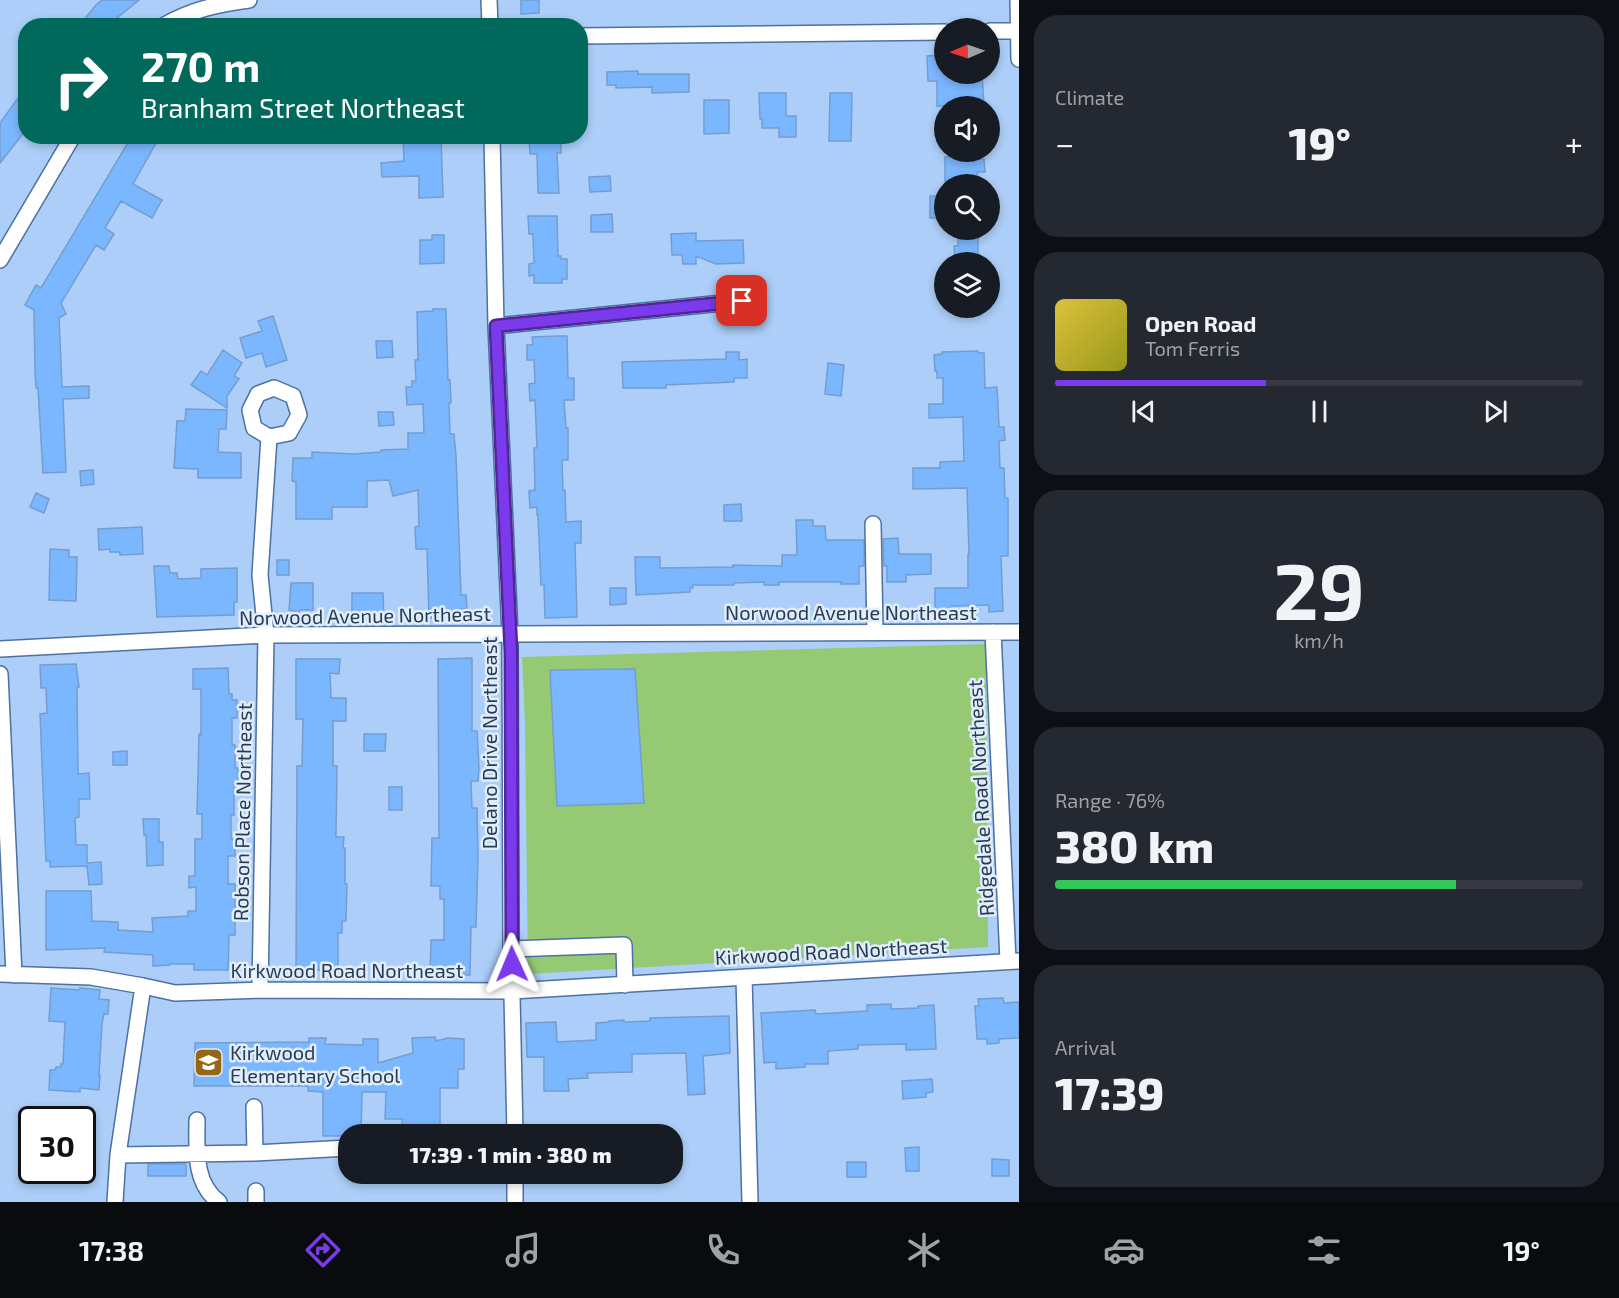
<!DOCTYPE html>
<meta charset="utf-8">
<style>
body{margin:0;font-family:"Exo 2",sans-serif;background:#242831;color:#f1f3f6;height:100vh;display:flex;flex-direction:column;font-size:22px;white-space:nowrap}
*{box-sizing:border-box;margin:0}
p{font-size:20px;color:#9ea1a6}
.icon{flex:none;width:33px;height:33px;fill:none;stroke:currentColor;stroke-width:2;stroke-linecap:round;stroke-linejoin:round}
.map{position:relative;flex:1;overflow:hidden}
.panel{display:flex;flex-direction:column;gap:15px;padding:15px;background:#0d0f14;width:600px}
.panel>*{flex:none}
.hud{position:absolute;left:18px;top:18px;width:570px;height:126px;border-radius:24px;box-shadow:0 3px 9px #0003;background:#00695c;color:#fff;overflow:hidden}
.needle{width:39px;rotate:268deg}
.fabs{position:absolute;left:934px;top:18px;display:grid;gap:12px}
.fabs a{display:grid;place-items:center;width:66px;height:66px;border-radius:50%;background:#171b24;box-shadow:0 3px 9px #0003;font-size:30px}
.speed{position:absolute;left:18px;top:1106px;display:flex;gap:12px;font-size:30px;font-weight:700;text-align:center}
.speed>*{display:grid;place-content:center;width:78px;height:78px;border-radius:50%;background:#171b24;box-shadow:0 3px 9px #0003;line-height:1}
.speed .limit{border:3px solid #111;border-radius:9px;background:#fff;color:#111}
.pin{position:absolute;display:grid;place-items:center;width:51px;height:51px;color:#fff;margin:-26px;border-radius:12px;box-shadow:0 3px 9px #0006}
.me{position:absolute;width:66px;margin:-33px;rotate:359deg;stroke-linejoin:round;filter:drop-shadow(0 0 4px #0008)}
.turn{display:flex;align-items:center;gap:21px;height:126px;padding:0 24px;font-size:27px}
.turn .icon{width:78px;height:78px;stroke-width:2.5}
.turn b{display:block;font-size:42px;line-height:51px}
.big{font-size:45px;font-weight:800;line-height:1.1}
.panel .card{flex:1;display:flex;flex-direction:column;justify-content:center;gap:9px;min-width:0;padding:0 21px;border-radius:24px;background:#242831}
.panel .dial{align-items:center;gap:0}
.dial b{font-size:78px;line-height:1}
.song{display:flex;align-items:center;gap:18px}
.cover{width:72px;height:72px;border-radius:9px;background:linear-gradient(135deg,hsl(50 70% 55%),hsl(60 70% 35%))}
.played{height:6px;border-radius:3px;background:linear-gradient(90deg,#7c3aed 40%,#363941 40%)}
.keys{display:flex;justify-content:space-around;direction:ltr}
.heat{display:flex;justify-content:space-between;align-items:center;font-size:33px;direction:ltr}
.charge{height:9px;border-radius:4px;background:linear-gradient(90deg,#34c759 76%,#363941 0)}
.trip{position:absolute;left:338px;top:1124px;width:345px;height:60px;border-radius:24px;background:#171b24;box-shadow:0 3px 9px #0003;font-weight:800;line-height:60px;text-align:center}
.dock{display:flex;height:96px;justify-content:space-around;align-items:center;background:#090b0e;color:#9ea1a6}
.dock .icon{width:42px;height:42px}
.dock .selected{color:#7c3aed}
.dock b{font-size:27px;color:#f1f3f6}
main{display:flex;flex:1;min-height:0}
.map>svg:first-child{display:block}
.green{fill:#95c973}
.building{fill:#7bb7ff;stroke:#749dd0;stroke-width:1.5}
.lines{fill:none;stroke-linecap:round;stroke-linejoin:round}
.minor-casing{stroke:#4b72a2;stroke-width:18}
.minor{stroke:#fff;stroke-width:15}
.route-casing{stroke:#51269a;stroke-width:15}
.route{stroke:#7c3aed;stroke-width:10}
.labels{text-anchor:middle;dominant-baseline:central;stroke-width:5;stroke-linejoin:round;paint-order:stroke}
.street-label{font-size:20px;fill:#293b50;stroke:#e0edfd}
.poi-label{font-size:20px;fill:#293b50;stroke:#e0edfd;text-anchor:start}
</style>
<main>
<div class="map">
<svg width="1019" height="1202" viewBox="0 0 1019 1202">
<rect width="100%" height="100%" fill="#accef8"/>
<!-- green -->
<path class="green" d="M986,644L988,947L528,974L525,722L522,657Z"/>
<!-- building -->
<path class="building" d="M102,0H139L107,26H79L96,5Z
M521,0H539V13L521,14Z
M943,55L945,57V74H982L984,106H937V81H928L927,56Z
M638,71V74H689V92L652,93V87L616,88V85H607V72Z
M26,87V130L0,163V123Z
M759,93H786V116H796V137H779V128H762V119H760Z
M830,93H852L851,141H829Z
M704,100H729V133L704,134Z
M132,136H160L133,184L162,200L152,218L121,201L105,228L114,234L104,250L96,245L61,303L66,314L59,318L62,387L89,386V398L63,399L66,472L43,473L38,388H36L35,372L34,310L25,305L36,285L41,288Z
M428,136H441L443,197L419,198V176L382,177L381,163L404,161L403,138Z
M529,136H561V153H557L559,193H538L537,154H530Z
M945,157H969V159H984L985,172H977L978,181L945,182Z
M610,176L611,191L590,192L589,177Z
M930,196H945V218H930Z
M612,214L613,232H591V216L592,215Z
M528,216H557L558,256H561V259H567V279H562V283H534V275L529,276V264L534,263L533,234H529Z
M958,230H978V262H955L954,246H958Z
M696,233V241L743,240L744,263L716,264L696,256V264H683L682,255H672L671,234Z
M432,235H444V263L420,264V240H432Z
M433,309H446L448,380H450L451,403H449L450,434H454L456,456L461,595H466L467,609H462L463,618H429L427,549H416L415,527L419,526L418,490L393,496L389,480L367,481V507H332V519H296V482L292,481L293,458H312V452L353,454L381,452V450L408,449V433H424L423,404L407,405L406,387H412V381H416L415,360H418L417,312L433,311Z
M273,316L287,360L266,367L262,353L246,358L240,338L262,331L258,321Z
M559,336H567L568,378H574V400H564L566,428H568V460H562L563,490H565L566,522L581,521V543H575L577,617L545,618L544,585H541L538,515H537V507L530,508L529,491L535,490L534,448H537L535,400L530,401L529,384L535,383L534,360H527V345H533L532,337Z
M376,341H392L393,357L377,358Z
M223,350L242,363L234,376L239,379L227,396V408L191,385L201,371L207,375Z
M978,351V353H984L985,388L997,387L999,427H1004L1005,440L999,441L1000,468H1004L1005,498H1008V556H1001L1003,611L989,612V605L952,606V609L935,610V588H968V554H969L967,488L913,489V468H940V462L964,461L963,417L929,418V404H943V378H937V371H935L934,355L942,354V352Z
M726,352H739V360L747,359V378H734V382L666,385V388H623L622,362L726,359Z
M828,363L844,365L841,396L825,394Z
M186,409L227,410L226,429H219L218,452L241,453V478H198V469L174,468L177,421H185Z
M378,412H393L394,425L379,426Z
M93,470L94,484L81,486L80,471Z
M36,493L49,499L44,513L30,507Z
M741,504L742,521H724V505Z
M796,520H813V526H825L826,540H864V566H859V584H841V582H779V585H764V582L734,583V585H693V588H690V592L636,595L635,557H660V568L733,567V565L782,566V555H797Z
M142,527L143,554L120,555V552H110V549L99,550L98,529Z
M898,538L899,554H931V574L906,575V582H887V566H884L883,539Z
M50,549L69,550V557H77L76,601L49,600Z
M277,560H289V575H277Z
M154,566H169L170,573H177L178,579L201,578V569L237,568V602H234V615L157,617Z
M291,583H313V610H300L298,613L294,611L289,610Z
M610,588H626V604L610,605Z
M352,593H383L384,621L367,622V617H352Z
M472,658V731H477L479,768L478,781H471L472,808H477L478,858L476,927H471L470,975H430L431,940H444V899H440V886H431L432,838H439L438,659Z
M296,659H340L339,674L330,673L331,698H346V721H333V766H337L336,837H344L343,848H345V884H347L346,921H342V933H338V970H296L297,766H302L303,719H296Z
M76,664L79,687H77L78,774L89,773L90,799H79V817L75,818L76,845H87V863L101,862L102,884L89,885L87,866L50,867V861H46L40,714L47,713L46,688H41L40,665Z
M228,668L229,694H232V700H237V718H232V745H235V768H238V785H234V815H231V839H235V856H228V884H235V935H229L228,970H194V964H170V965L153,966V955L104,952L105,948L46,950V891H91L92,921L118,922V930L153,932L152,918L188,916V911H196V887L189,888V876H195V839H202V814H197L199,734L201,735V689H193V669Z
M635,669L644,803L557,806L550,670Z
M364,734H386L385,751H364Z
M127,751V765H113V752Z
M389,787H402V810H389Z
M143,819H159V842H163V865L147,866L146,835H144Z
M51,988L79,990L80,988L100,990L99,999L109,1000L108,1014H104L102,1024L99,1075H100L99,1090L80,1088V1092L49,1090L50,1070H55L56,1067H61V1064H63L65,1022L49,1021Z
M1003,998L1004,1003L1019,1002V1038L999,1039V1043L987,1044V1039H977L975,1006H979L978,999Z
M891,1004V1009H894L918,1008V1006L934,1005L936,1049L906,1050V1044L858,1045V1049L828,1051V1064H805V1067L776,1069V1062L764,1063L761,1013L815,1010L816,1014L867,1011V1005Z
M729,1016L730,1053L703,1056L705,1094L688,1095L686,1053L632,1054V1072L587,1073L588,1078L568,1079L569,1091H544V1057H527L526,1023L556,1022L557,1042L596,1040V1023L609,1022V1021L624,1020V1022L650,1021V1018Z
M435,1037L436,1041L448,1038L464,1039V1069H458V1088H440V1134H402V1119H385L386,1092H362L361,1134H348V1136H323V1092L308,1091V1086H194L195,1043L309,1042V1038H326L325,1044L363,1045V1039H378V1063L413,1053L412,1038Z
M932,1079L933,1092L926,1093V1097L903,1099L902,1081Z
M919,1147V1171H906L905,1148Z
M992,1159L1009,1160V1176H992Z
M847,1162H866V1177H847Z
M148,1164H186V1176H148Z"/>
<g class="lines">
<defs>
<path id="minor" d="M489,0L490,26
M1018,0L1019,59
M163,26C191,10 217,4 249,0
M990,31H1019
M580,36L945,32
M492,136L496,326L510,634L511,949L515,1134
M0,260L73,136
M496,326L742,301
M274,388L293,396L299,415L289,433L269,437L254,428L250,410L258,394Z
M873,524L875,633
M993,632L1008,961
M0,649L266,635L1019,632
M0,674L14,975
M511,949L624,945L625,985
M0,974L91,977L143,986L175,993L260,990L512,991L1019,961
M744,977L750,1202
M260,990L266,635L260,575L269,437
M254,1107L255,1153
M197,1120C197,1148 193,1183 219,1202
M118,1155L255,1153L348,1148
M515,1173V1202
M115,1202L118,1155L143,986
M256,1202V1191"/>
</defs>
<!-- minor casing -->
<use href="#minor" class="minor-casing"/>
<!-- minor -->
<use href="#minor" class="minor"/>
</g>
<g class="lines">
<defs>
<path id="route" d="M512,964L511,652L496,326L742,301"/>
</defs>
<!-- route casing -->
<use href="#route" class="route-casing"/>
<!-- route -->
<use href="#route" class="route"/>
</g>
<!-- icons -->
<defs>
<symbol id="school-square" viewBox="-11 -11 22 22"><rect x="-9" y="-9" width="18" height="18" rx="4" fill="#966616" stroke="#e0edfd"/><path d="M0-5L7-2L0 1L-7-2ZM-4 1L0 2.5L4 1V4Q0 6-4 4Z" fill="#fff"/></symbol>
</defs>
<g fill-rule="evenodd">
<use href="#school-square" x="192" y="1046" width="33" height="33"/>
</g>
<g class="labels">
<!-- street labels -->
<g class="street-label">
<text x="851" y="612">Norwood Avenue Northeast</text>
<text transform="translate(365 615) rotate(-1)">Norwood Avenue Northeast</text>
<text transform="translate(489 743) rotate(-90)">Delano Drive Northeast</text>
<text transform="translate(980 798) rotate(-93)">Ridgedale Road Northeast</text>
<text transform="translate(242 812) rotate(-89)">Robson Place Northeast</text>
<text transform="translate(831 951) rotate(-3)">Kirkwood Road Northeast</text>
<text x="347" y="970">Kirkwood Road Northeast</text>
</g>
<!-- poi labels -->
<g class="poi-label">
<text x="230" y="1052">Kirkwood<tspan x="230" dy="23">Elementary School</tspan></text>
</g>
</g>
</svg>
<div class="fabs">
<a><svg class="needle" viewBox="-14 -14 28 28"><path d="M0-13l5 13h-10z" fill="#e53935"/><path d="M0 13l5-13h-10z" fill="#9ea1a6"/></svg></a>
<a><svg class="icon" aria-label="sound" viewBox="0 0 24 24"><path d="M4 9h4l5-4v14l-5-4H4zM17 9q2 3 0 6"/></svg></a>
<a><svg class="icon" aria-label="search" viewBox="0 0 24 24"><circle cx="10" cy="10" r="6"/><path d="M15 15l6 6"/></svg></a>
<a><svg class="icon" aria-label="layers" viewBox="0 0 24 24"><path d="M12 4l9 5-9 5-9-5zM3 14l9 5 9-5"/></svg></a>
</div>
<div class="speed"><div class="limit">30</div></div>
<div class="pin" style="left:742px;top:301px;background:#d93025"><svg class="icon" aria-label="arrive" viewBox="0 0 24 24"><path d="M6 21V4h12l-3 4 3 4H6"/></svg></div>
<svg class="me" style="left:512px;top:964px" viewBox="-20 -20 40 40"><path d="M0-17L14 15 0 8-14 15z" fill="#7c3aed" stroke="#fff" stroke-width="4"/></svg>
<div class="trip">17:39 · 1 min · 380 m</div>
<div class="hud">
<div class="turn"><svg class="icon" aria-label="right" viewBox="0 0 24 24"><path d="M7 20v-9h11M14 6l5 5-5 5"/></svg><div><b>270 m</b>Branham Street Northeast</div></div>
</div>
</div>
<section class="panel">
<div class="card"><p>Climate</p>
<div class="heat"><a>−</a><b class="big">19°</b><a>+</a></div>
</div>
<div class="card">
<div class="song"><i class="cover"></i><div><b>Open Road</b><p>Tom Ferris</p></div></div>
<div class="played"></div>
<div class="keys"><svg class="icon" aria-label="previous" viewBox="0 0 24 24"><path d="M18 5L8 12l10 7zM5 5v14"/></svg><svg class="icon" aria-label="pause" viewBox="0 0 24 24"><path d="M8 5v14M16 5v14"/></svg><svg class="icon" aria-label="next" viewBox="0 0 24 24"><path d="M6 5l10 7-10 7zM19 5v14"/></svg></div>
</div>
<div class="card dial"><b>29</b><p>km/h</p></div>
<div class="card"><p>Range · 76%</p><b class="big">380 km</b><div class="charge"></div></div>
<div class="card"><p>Arrival</p><b class="big">17:39</b></div>
</section>
</main>
<nav class="dock">
<b>17:38</b>
<svg class="icon selected" aria-label="directions" viewBox="0 0 24 24"><path d="M12 3l9 9-9 9-9-9zM9 14v-3h6M13 9l2 2-2 2"/></svg>
<svg class="icon" aria-label="music" viewBox="0 0 24 24"><path d="M9 18V5l10-2v13"/><circle cx="6" cy="18" r="3"/><circle cx="16" cy="16" r="3"/></svg>
<svg class="icon" aria-label="phone" viewBox="0 0 24 24"><path d="M5 4h4l2 5-3 2q2 4 5 5l2-3 5 2v4C11 20 4 13 5 4z"/></svg>
<svg class="icon" aria-label="climate" viewBox="0 0 24 24"><path d="M12 3v18M4 7l16 10M4 17L20 7"/></svg>
<svg class="icon" aria-label="car" viewBox="0 0 24 24"><path d="M5 17H2v-5l4-1 3-4h7l3 4 3 1v5h-3M9 17h6M6 11h13"/><circle cx="7" cy="17" r="2"/><circle cx="17" cy="17" r="2"/></svg>
<svg class="icon" aria-label="filters" viewBox="0 0 24 24"><path d="M4 7h16M4 17h16"/><circle cx="9" cy="7" r="2"/><circle cx="15" cy="17" r="2"/></svg>
<b>19°</b>
</nav>
